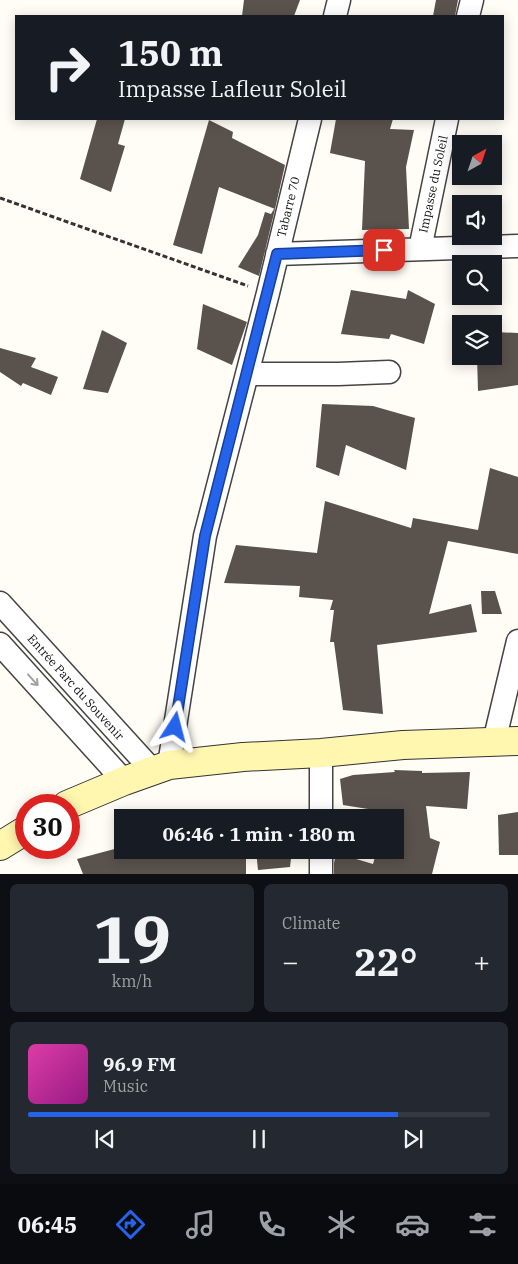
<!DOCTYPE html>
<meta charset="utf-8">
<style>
body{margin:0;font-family:"IBM Plex Serif",serif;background:#242831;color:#f1f3f6;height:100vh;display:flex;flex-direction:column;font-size:19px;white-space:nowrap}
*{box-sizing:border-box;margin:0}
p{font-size:16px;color:#9ea1a6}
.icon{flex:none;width:28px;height:28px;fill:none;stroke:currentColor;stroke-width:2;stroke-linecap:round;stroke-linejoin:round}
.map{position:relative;height:874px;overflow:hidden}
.panel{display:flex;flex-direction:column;gap:10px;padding:10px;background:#0d0f14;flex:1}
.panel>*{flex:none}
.guide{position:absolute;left:15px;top:15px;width:489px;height:105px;border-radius:0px;box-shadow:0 2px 12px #0003;background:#171b24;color:#f1f3f6;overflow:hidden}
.needle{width:32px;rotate:40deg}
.controls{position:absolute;left:452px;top:135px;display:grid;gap:10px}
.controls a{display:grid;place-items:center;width:50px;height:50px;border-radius:0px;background:#171b24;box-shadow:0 2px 12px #0003;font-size:25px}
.speed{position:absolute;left:15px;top:794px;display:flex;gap:10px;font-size:25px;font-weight:700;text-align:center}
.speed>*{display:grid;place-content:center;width:65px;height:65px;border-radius:50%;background:#171b24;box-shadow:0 2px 12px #0003;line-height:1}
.speed .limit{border:8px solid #d22;background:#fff;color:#111}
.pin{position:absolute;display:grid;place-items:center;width:42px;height:42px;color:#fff;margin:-21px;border-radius:10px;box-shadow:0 2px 8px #0006}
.me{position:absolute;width:55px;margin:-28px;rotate:9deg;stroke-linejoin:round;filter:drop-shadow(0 0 4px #0008)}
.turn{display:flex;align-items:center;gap:18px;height:105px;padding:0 20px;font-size:22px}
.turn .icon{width:65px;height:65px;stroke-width:2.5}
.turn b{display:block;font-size:35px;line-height:42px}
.big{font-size:38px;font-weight:700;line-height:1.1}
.panel .card{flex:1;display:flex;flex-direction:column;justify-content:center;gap:8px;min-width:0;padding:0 18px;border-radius:8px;background:#242831}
.panel .dial{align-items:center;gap:0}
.dial b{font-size:65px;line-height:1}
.song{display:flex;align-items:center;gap:15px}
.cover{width:60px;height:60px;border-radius:8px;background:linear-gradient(135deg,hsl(320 70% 55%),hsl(310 70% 35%))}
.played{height:5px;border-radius:2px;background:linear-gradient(90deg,#2563eb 80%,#363941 80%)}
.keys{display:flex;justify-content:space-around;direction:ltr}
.heat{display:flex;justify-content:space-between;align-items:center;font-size:28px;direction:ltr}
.panel .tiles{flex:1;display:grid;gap:10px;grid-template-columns:1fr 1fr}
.card:last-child{grid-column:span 2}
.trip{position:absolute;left:114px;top:809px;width:290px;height:50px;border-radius:0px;background:#171b24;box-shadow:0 2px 12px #0003;font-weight:700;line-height:50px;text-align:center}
.tab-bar{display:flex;height:80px;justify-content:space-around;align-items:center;background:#090b0e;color:#9ea1a6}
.tab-bar .icon{width:35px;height:35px}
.tab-bar .on{color:#2563eb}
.tab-bar b{font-size:22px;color:#f1f3f6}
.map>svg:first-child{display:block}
.building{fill:#5a524d}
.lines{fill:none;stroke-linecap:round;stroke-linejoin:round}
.minor-casing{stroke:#444;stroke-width:25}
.secondary-casing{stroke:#333;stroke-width:30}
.path{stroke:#333;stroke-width:3;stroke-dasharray:5 2.5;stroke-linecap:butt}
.minor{stroke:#fff;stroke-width:22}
.secondary{stroke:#fff6b0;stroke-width:28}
.oneway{stroke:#a0a0a0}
.route-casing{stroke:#184099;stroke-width:12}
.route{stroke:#2563eb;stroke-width:9}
.labels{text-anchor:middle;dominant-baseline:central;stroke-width:5;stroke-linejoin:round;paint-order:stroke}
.street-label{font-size:12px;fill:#111;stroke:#fff}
</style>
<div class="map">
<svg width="518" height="874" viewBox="0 0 518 874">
<rect width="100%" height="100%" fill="#fffdf5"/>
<!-- building -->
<path class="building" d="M244,0H300L294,16H242Z
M436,0H458L455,16H433Z
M97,119H125L118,144L125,146L111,192L80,179Z
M336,119H393L390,129L414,130L406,167L409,229L362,230L365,161L330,153Z
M209,120L233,132L232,138L285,165L275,209L219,187L202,254L173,245Z
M274,209H275L259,276L238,267L258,235L265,212L271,214Z
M351,290L406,299L408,290L435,304L424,344L391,334L389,339L341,334Z
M203,304L247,322L232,365L197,349Z
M102,330L127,343L108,393L83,389Z
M494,332L518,333V385L478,391L477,356H494Z
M0,348L36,358L31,367L58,377L51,395L23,383L21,386L0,372Z
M322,404L373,406L415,418L406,470L346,445L339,476L316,467Z
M490,468L518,477V554L448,541L429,614L471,604L477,632L377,645L383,714L343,710L334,642H330L334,610H330L333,600L299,597L300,586L224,583L236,545L317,553L325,501L411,528L413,518L478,530Z
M481,591H495L502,614H482Z
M394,770L422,771V773L470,772L467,809L426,806L430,838L440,842L432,874H334V863L336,853L373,864L377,850H395V814L368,813V809L343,805L340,779L353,775L395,772Z
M518,812V855H499L498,815Z
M122,847V850H208V852L246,858V874H83L77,859Z
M256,850H292L290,867L258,870Z"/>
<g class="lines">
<defs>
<path id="minor" d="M335,16L339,0
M468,16L472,0
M420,249L447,119
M277,254L518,246
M247,374H338L389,372
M0,603L152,770
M0,644L124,781
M494,742L518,641
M321,753V818
M169,765L205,536L268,293L310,119
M321,850V874"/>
<path id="secondary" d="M67,805L124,781L169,765L243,757L321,753L403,745L518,741
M0,846L26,830"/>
</defs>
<!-- minor casing -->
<use href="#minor" class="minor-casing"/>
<!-- secondary casing -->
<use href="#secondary" class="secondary-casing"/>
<!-- path -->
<path class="path" d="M0,198L248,286"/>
<!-- minor -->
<use href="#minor" class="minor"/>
<!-- secondary -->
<use href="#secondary" class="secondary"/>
</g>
<!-- one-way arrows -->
<defs><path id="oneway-shaft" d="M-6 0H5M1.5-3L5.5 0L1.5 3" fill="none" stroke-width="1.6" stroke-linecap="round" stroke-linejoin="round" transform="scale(1.25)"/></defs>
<use class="oneway" href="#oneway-shaft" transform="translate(33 680) rotate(48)"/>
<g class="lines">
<defs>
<path id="route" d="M175,727L205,536L277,254L384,250"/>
</defs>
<!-- route casing -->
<use href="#route" class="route-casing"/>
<!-- route -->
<use href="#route" class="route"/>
</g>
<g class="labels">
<!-- street labels -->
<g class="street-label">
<text transform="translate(433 184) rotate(-78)">Impasse du Soleil</text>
<text transform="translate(288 207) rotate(-76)">Tabarre 70</text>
<text transform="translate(76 687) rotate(48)">Entrée Parc du Souvenir</text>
</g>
</g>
</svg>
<div class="controls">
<a><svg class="needle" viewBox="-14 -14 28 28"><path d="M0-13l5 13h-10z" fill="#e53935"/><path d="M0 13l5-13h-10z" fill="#9ea1a6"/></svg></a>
<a><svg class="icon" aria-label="sound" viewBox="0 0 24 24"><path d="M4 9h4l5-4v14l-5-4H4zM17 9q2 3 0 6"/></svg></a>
<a><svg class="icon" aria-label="search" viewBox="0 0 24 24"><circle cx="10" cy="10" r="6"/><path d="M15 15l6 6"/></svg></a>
<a><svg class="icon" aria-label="layers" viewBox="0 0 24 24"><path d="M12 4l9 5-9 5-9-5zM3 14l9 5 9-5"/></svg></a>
</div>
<div class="speed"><div class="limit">30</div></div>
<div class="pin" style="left:384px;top:250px;background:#d93025"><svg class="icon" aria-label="arrive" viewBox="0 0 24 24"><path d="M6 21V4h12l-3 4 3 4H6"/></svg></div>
<svg class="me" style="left:175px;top:727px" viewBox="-20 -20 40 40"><path d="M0-17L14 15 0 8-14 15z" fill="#2563eb" stroke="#fff" stroke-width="4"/></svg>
<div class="trip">06:46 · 1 min · 180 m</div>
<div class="guide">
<div class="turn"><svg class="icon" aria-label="right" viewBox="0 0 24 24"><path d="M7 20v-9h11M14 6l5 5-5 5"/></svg><div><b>150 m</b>Impasse Lafleur Soleil</div></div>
</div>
</div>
<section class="panel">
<div class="tiles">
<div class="card dial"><b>19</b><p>km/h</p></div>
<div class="card"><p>Climate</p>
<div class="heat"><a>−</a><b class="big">22°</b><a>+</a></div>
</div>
<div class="card">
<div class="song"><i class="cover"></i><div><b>96.9 FM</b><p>Music</p></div></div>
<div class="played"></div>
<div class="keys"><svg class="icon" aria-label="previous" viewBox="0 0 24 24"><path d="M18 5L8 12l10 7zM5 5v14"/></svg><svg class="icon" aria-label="pause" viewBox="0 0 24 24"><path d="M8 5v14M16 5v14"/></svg><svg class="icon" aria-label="next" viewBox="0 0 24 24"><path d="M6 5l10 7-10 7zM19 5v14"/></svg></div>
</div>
</div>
</section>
<nav class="tab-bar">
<b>06:45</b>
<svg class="icon on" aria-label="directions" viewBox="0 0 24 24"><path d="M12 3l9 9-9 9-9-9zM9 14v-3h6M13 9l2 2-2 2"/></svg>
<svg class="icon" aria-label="music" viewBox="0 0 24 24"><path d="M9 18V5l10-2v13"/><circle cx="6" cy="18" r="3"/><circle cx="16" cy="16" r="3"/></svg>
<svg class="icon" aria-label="phone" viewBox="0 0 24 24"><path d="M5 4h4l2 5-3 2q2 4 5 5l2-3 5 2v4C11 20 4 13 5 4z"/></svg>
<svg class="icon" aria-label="climate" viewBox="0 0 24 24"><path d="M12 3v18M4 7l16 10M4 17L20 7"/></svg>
<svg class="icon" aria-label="car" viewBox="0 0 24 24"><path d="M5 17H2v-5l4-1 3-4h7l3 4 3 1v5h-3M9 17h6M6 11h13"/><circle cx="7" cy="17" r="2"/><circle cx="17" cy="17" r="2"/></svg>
<svg class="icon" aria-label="filters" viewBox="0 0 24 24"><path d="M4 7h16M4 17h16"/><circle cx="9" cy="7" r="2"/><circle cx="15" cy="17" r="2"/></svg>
</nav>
